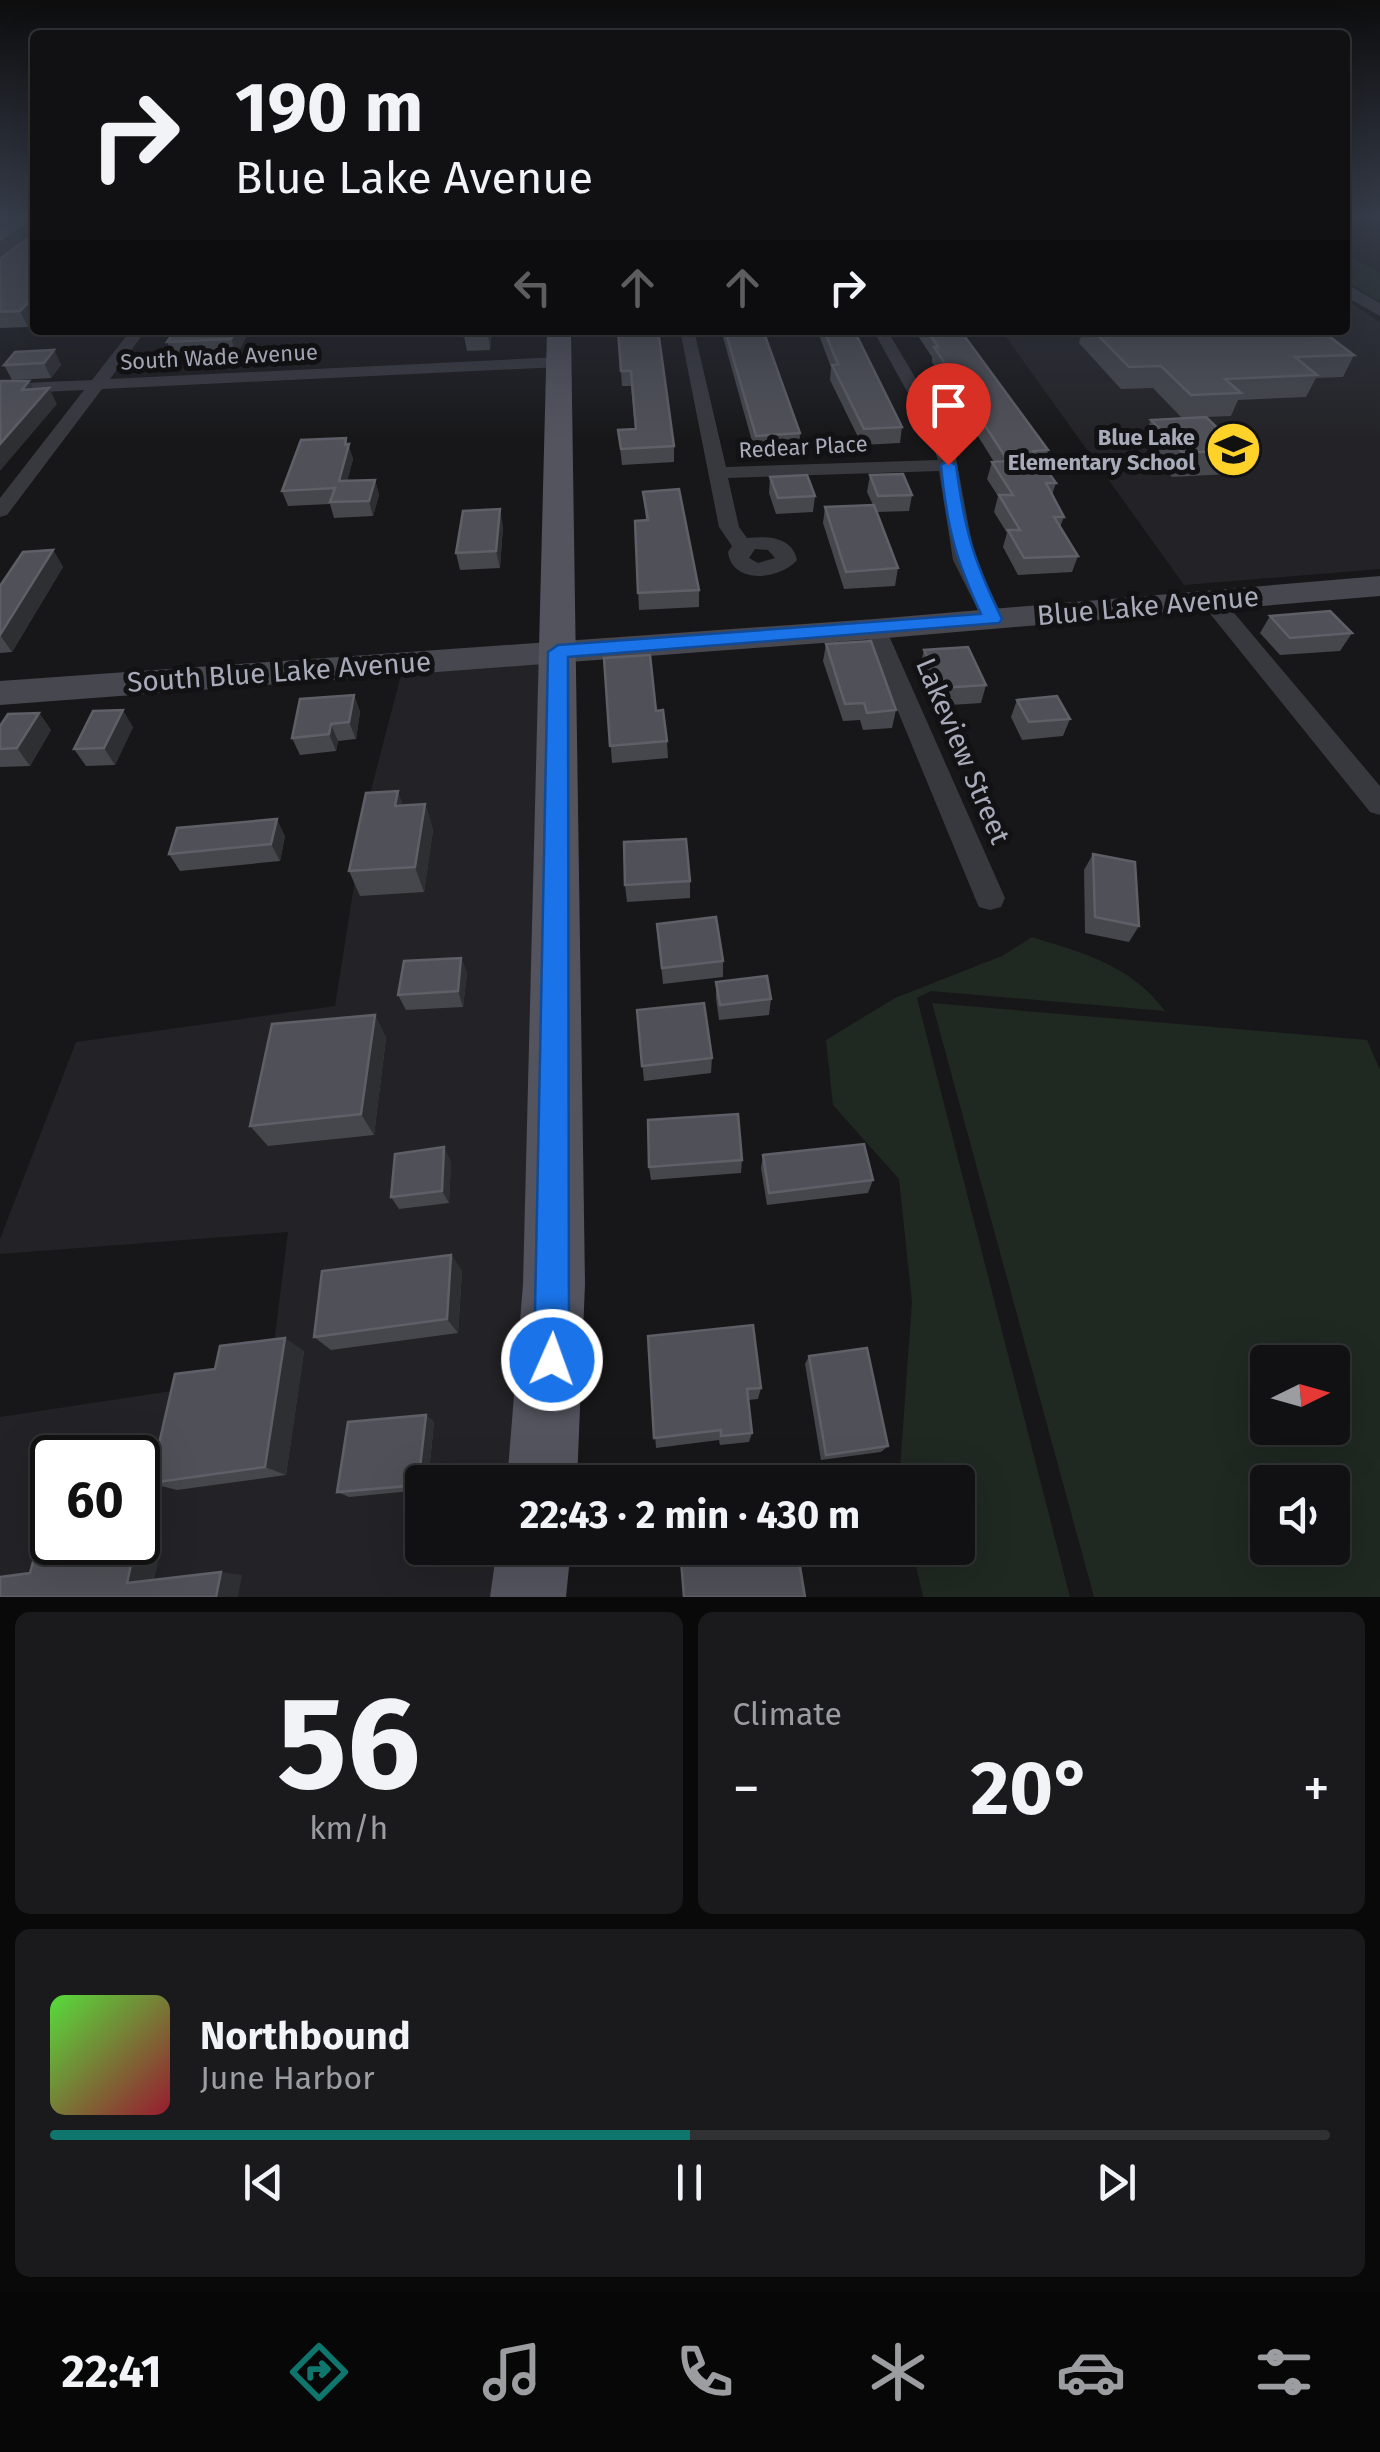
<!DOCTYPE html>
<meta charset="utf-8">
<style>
body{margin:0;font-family:"Fira Sans",sans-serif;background:#1a1a1c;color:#f1f3f6;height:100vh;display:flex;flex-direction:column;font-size:38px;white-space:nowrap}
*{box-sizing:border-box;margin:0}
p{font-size:32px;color:#9c9da0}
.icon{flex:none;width:55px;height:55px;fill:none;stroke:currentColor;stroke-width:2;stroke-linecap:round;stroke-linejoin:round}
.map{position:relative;height:1597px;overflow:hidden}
.panel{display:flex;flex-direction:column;gap:15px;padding:15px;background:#09090a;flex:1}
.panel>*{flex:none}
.guide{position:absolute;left:30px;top:30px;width:1320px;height:305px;border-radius:10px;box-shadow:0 10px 40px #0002,0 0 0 2px #303133;background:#111113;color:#f1f3f6;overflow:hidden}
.needle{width:65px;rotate:85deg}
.controls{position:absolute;left:1250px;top:1345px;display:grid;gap:20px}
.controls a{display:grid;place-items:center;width:100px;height:100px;border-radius:10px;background:#111113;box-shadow:0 10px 40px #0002,0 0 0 2px #303133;font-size:50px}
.speed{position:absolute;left:30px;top:1435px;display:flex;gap:20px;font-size:50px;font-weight:700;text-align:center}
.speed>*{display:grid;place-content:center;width:130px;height:130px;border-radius:50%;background:#111113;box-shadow:0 10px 40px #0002,0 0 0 2px #303133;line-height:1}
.speed .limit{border:5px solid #111;border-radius:15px;background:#fff;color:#111}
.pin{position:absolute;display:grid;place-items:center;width:85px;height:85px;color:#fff;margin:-102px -42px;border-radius:50% 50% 50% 0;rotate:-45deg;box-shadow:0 0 10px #0007}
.pin .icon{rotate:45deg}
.me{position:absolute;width:110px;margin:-55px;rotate:2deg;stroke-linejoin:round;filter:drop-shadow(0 0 8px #0008)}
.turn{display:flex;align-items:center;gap:35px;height:210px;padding:0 40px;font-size:45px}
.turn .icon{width:130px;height:130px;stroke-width:2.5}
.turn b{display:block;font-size:70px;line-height:85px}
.lanes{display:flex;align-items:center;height:95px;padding:0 40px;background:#0003;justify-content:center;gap:50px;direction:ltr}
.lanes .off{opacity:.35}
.big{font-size:75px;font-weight:700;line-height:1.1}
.panel .widget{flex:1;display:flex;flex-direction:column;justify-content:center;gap:15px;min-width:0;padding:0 35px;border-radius:15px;background:#1a1a1c}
.panel .dial{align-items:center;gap:0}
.dial b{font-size:130px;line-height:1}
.song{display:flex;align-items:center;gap:30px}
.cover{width:120px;height:120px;border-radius:15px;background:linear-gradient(135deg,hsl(110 70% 55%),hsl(350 70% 35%))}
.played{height:10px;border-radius:5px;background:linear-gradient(90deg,#0f766e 50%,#303133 50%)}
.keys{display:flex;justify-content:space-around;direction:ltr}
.heat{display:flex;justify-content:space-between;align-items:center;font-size:55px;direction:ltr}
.panel .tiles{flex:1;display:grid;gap:15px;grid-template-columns:1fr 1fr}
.widget:last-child{grid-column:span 2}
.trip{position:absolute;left:405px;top:1465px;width:570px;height:100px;border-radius:10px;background:#111113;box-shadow:0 10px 40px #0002,0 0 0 2px #303133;font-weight:700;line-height:100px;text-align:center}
.dock{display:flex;height:160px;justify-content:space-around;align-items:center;background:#070708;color:#9c9da0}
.dock .icon{width:70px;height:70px}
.dock .selected{color:#0f766e}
.dock b{font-size:45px;color:#f1f3f6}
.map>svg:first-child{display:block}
.built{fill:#232327;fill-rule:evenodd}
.green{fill:#1f2821;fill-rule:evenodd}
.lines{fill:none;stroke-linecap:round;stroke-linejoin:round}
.minor{fill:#38383f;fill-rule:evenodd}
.tertiary{fill:#38383f;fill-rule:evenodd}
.secondary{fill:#46474f;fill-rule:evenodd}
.primary{fill:#53545e;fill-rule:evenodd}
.wall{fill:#45474c}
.shaded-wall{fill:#2e2f33}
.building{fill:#505158;stroke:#5e5f67;stroke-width:2.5}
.route{fill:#1a73e8;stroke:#114b97;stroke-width:2.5}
.labels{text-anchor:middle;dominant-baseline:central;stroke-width:10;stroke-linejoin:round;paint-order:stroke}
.far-street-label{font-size:22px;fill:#a8abba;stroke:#121214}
.far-poi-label{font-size:22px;font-weight:bold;fill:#a8abba;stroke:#121214;text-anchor:end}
.street-label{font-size:28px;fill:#a8abba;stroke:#121214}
</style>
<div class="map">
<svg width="1380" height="1597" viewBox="0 0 1380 1597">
<rect width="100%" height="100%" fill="#171719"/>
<!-- built -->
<path class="built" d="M1345,299L1380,322V569L1184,585L1001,330H1345Z
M545,660L524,1426L517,1482H422V1548H508L498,1597H0V1417L270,1376L288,1232L0,1254V1239L76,1042L335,1006L366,809L402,671ZM52,1458H138V1542H52Z"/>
<!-- green -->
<path class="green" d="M1345,255L1380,273V302L1345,280Z
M1032,937C1084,953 1132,966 1165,1011L931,991L917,998L1070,1597H923L912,1548H958V1482H899L912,1302L899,1179L833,1105L826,1040L895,998L1002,956Z
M932,1003L1367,1040L1380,1070V1597H1094ZM1268,1362H1332V1428H1268ZM1268,1482H1332V1548H1268Z"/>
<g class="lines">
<!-- minor -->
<path class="minor" d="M131,330H146L110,379L559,357L567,362L559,367L102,389L7,515L0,517V498L84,390L0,394V384L92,380Z
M680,330H694L726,467L938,460L925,424L873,330H887L943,424L956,458L975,560L1004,619L1001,624H985L953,560L939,471L728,478L739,527L747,538C767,536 792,536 797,560C780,580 732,585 728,552L732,546L719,527ZM755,549L768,550L775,558L758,563L749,558Z
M1211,593L1219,595L1380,786V815L1370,812L1203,605L1200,600Z
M875,622L886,629L1005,898L1001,907L990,910L979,907L975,898L864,629Z"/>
<!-- tertiary -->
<path class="tertiary" d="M1345,283L1380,303V316L1345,296Z"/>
<!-- secondary -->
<path class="secondary" d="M1380,576V596L875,639L0,705V681L875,619Z"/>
<!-- primary -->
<path class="primary" d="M547,330H571L585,1284L577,1482H507L523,1284Z
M497,1548H571L566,1597H490Z"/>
</g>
<!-- wall -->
<path class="wall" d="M0,217H35V319L28,327L0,328Z
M250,330L237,354L173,356L167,342Z
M465,330H492L490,350L467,351L464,336Z
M618,330L674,446V462L622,465L618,430L635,429L631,386H622Z
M721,330H763L800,433L799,449L755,452Z
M817,330H854L902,427L900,443L862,445L830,380L831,367Z
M914,330H960L1048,450L1044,466L1056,483L1052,495L1064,517L1060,527L1078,556L1072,572L1018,575L1003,547L1007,533L994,512L998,496L987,479L992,462H994L932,362V357Z
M1083,330H1321L1354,355L1343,377L1316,378L1306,397L1238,400L1231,416L1182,418L1153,388L1121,389L1079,343Z
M54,350L61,365L51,378L12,380L4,365Z
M1151,420L1240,450L1229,474L1172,477L1142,444Z
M346,438L353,459L347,481L375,480L379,495L373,516L334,518L330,504L288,506L282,491Z
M870,475L912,495L909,511L877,512L898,568L895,586L844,589L823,523L825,507L873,505L867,492Z
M770,477L815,496L813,512L776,514L769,493Z
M643,492L699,590V607L639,610L635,521L646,520Z
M503,526L500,568L460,570L456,553Z
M53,550L63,567L12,652L0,653V586Z
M1270,616L1352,633L1340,651L1280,655L1260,633Z
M826,644L896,710L892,728L863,730L860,720L843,721L823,661Z
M924,650L986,685L981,703L935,706L920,667Z
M604,658L656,711L667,741L668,758L612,763Z
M354,695L360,712L356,739L338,741L336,751L300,755L292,738Z
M1017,700L1070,719L1063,736L1022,740L1011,717Z
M39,713L51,730L30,766L0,767V726Z
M133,727L115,765L86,766L74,749Z
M425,804L433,830L424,892L360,896L349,871Z
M285,836L280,861L180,871L169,854Z
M1093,854L1139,926L1129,942L1085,933L1084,870Z
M690,881V898L627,902L625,885Z
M657,924L723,961V977L663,984Z
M461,958L467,973L463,1007L406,1010L398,995Z
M716,982L771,999L769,1015L719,1020L716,998Z
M637,1010L712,1058L711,1073L644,1081Z
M375,1015L386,1038L374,1135L268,1146L250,1126Z
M763,1155L873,1180L868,1193L767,1205L761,1168Z
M742,1160L741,1173L651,1180L649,1167Z
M451,1161L449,1203L399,1209L391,1197Z
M451,1255L462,1271L458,1333L331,1350L314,1337Z
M648,1336L761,1388L758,1399L748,1400L752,1433L749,1442L720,1445L719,1440L656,1448Z
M304,1351L286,1475L177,1490L150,1483L215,1369Z
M809,1356L888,1446L881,1452L821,1460L805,1364Z
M426,1415L434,1422L428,1482H422V1490L349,1497L337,1492Z"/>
<!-- shaded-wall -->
<path class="shaded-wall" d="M29,219L35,234L0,259V240Z
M35,296V319L28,327L20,311Z
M236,330H250L237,354L231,339Z
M488,330H492L490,350L488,335Z
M54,350L61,365L51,378L44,363Z
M29,381L38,396L22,390Z
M49,388L57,404L0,471V444Z
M346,438L353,459L343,496L339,481Z
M375,480L379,495L373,516L369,501Z
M500,509L503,526L500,568L496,551Z
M53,550L63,567L12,652L0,635Z
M354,695L360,712L356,739L349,722Z
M123,710L133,727L115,765L104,748Z
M39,713L51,730L30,766L17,748Z
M331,724L338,741L336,751L329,734Z
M398,791L407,817L395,806Z
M425,804L433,830L424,892L415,867Z
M277,819L285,836L280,861L271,844Z
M461,958L467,973L463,1007L458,991Z
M375,1015L386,1038L374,1135L361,1114Z
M444,1147L451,1161L449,1203L442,1191Z
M451,1255L462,1271L458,1333L447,1319Z
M285,1338L304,1351L286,1475L265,1467Z
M426,1415L434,1422L428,1482H422V1487L418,1485Z
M138,1541L162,1544L153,1585L127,1583Z
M221,1572L242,1575L238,1597H216Z"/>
<!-- building -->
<path class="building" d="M0,217H35V296L20,311L0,312V259L31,236L29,219L0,240Z
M176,330H236L231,339L167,342Z
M465,330H488V335L464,336Z
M618,330H658L674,446L621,449L618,430L636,429L631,371H621Z
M725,330H763L800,433L756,436Z
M824,330H854L902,427L864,429L832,365L838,364Z
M927,330H960L1048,450L1033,451L1056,483H1046L1064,517H1054L1078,556L1024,558L1008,530H1020L999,495H1013L992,462L1008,461L934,347H938Z
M1093,330H1321L1354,355L1295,357L1317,375L1225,379L1241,393L1191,395L1161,366L1129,367Z
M54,350L44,363L4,365L15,352Z
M0,381H29L22,390L49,388L0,444Z
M1206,417L1240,450L1183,453L1151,420Z
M346,438L345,445L349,444L339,481L375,480L369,501L330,502L335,488L282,491L301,440Z
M903,474L912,495L878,496L870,475Z
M807,475L815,496L778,498L770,477Z
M679,489L699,590L638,593L635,521L648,520L643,492Z
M874,505L898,568L846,572L825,507Z
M500,509L496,551L456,553L463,511Z
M53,550L0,635V586L23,552Z
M1330,611L1352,633L1290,638L1270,616Z
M871,641L896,710L867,713L864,703L845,704L826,644Z
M968,647L986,685L940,688L924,650Z
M650,655L656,711L663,710L667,741L610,746L604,658Z
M354,695L349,722L331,724L329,734L292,738L300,699Z
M1057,696L1070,719L1029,722L1017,700Z
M123,710L104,748L74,749L93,711Z
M39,713L17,748L0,749V726L8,714Z
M398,791L395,806L425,804L415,867L349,871L366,793Z
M277,819L271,844L169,854L177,828Z
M686,839L690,881L625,885L624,842Z
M1093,854L1135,862L1139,926L1095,917Z
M716,917L723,961L662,968L657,924Z
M461,958L458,991L398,995L404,961Z
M767,976L771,999L720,1005L716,982Z
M704,1003L712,1058L642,1066L637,1010Z
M375,1015L361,1114L250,1126L272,1024Z
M738,1114L742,1160L649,1167L648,1120Z
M864,1144L873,1180L769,1193L763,1155Z
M444,1147L442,1191L391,1197L395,1154Z
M451,1255L447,1319L314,1337L322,1271Z
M753,1325L761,1388L747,1389L752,1433L721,1436V1430L654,1438L648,1336Z
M285,1338L265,1467L150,1483L175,1374L215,1369L220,1346Z
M867,1348L888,1446L826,1455L809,1356Z
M426,1415L418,1485L337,1492L348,1422Z
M119,1542H136L127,1583L221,1572L216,1597H0V1577L30,1573L36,1551Z
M680,1548H797L805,1597H684Z"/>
<!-- sky -->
<linearGradient id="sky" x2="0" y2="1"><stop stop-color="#0d0d0e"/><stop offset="0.49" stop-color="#363c49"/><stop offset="1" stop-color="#363c49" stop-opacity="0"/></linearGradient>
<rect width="1380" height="441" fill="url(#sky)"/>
<!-- route -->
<path class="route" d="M948,461L956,465C965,532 973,559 1002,619L999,623L568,657L569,1360L564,1373L552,1378L539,1373L534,1360L548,652L558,645L981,614C955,558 947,527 941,465Z"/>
<!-- icons -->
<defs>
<symbol id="school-disc" viewBox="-11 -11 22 22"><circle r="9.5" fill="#ffd22a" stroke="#121214"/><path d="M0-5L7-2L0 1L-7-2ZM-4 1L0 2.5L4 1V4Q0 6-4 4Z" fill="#111"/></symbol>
</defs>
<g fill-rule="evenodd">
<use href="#school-disc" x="1202" y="418" width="63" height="63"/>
</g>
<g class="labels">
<!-- far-street labels -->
<g class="far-street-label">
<text transform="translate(219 357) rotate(-3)">South Wade Avenue</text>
<text transform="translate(803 447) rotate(-3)">Redear Place</text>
</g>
<!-- far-poi labels -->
<g class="far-poi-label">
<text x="1195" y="437">Blue Lake<tspan x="1195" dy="25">Elementary School</tspan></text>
</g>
<!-- street labels -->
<g class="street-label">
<text transform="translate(1148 606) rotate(-5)">Blue Lake Avenue</text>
<text transform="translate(279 672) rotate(-4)">South Blue Lake Avenue</text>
<text transform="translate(963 751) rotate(67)">Lakeview Street</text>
</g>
</g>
</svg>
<div class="controls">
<a><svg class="needle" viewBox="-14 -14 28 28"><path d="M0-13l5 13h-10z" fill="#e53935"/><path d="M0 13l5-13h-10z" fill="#9c9da0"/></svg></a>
<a><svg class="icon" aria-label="sound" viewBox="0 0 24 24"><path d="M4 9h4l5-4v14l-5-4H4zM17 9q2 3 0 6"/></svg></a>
</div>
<div class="speed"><div class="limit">60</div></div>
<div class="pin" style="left:948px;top:465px;background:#d93025"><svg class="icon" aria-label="arrive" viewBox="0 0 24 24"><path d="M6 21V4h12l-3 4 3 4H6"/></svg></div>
<svg class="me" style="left:552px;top:1360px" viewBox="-20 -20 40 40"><circle r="17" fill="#1a73e8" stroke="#fff" stroke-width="3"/><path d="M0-11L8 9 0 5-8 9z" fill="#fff"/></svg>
<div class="trip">22:43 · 2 min · 430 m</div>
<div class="guide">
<div class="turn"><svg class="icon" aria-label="right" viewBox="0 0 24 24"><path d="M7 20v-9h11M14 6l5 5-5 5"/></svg><div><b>190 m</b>Blue Lake Avenue</div></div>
<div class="lanes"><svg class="icon off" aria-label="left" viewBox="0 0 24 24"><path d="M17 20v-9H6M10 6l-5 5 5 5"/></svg><svg class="icon off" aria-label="ahead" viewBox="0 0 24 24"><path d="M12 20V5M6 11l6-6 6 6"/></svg><svg class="icon off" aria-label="ahead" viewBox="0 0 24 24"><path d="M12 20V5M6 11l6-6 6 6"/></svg><svg class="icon" aria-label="right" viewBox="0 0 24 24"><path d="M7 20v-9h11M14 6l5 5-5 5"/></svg></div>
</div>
</div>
<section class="panel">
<div class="tiles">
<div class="widget dial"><b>56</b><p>km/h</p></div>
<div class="widget"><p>Climate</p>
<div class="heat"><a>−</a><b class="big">20°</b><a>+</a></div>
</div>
<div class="widget">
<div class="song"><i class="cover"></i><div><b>Northbound</b><p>June Harbor</p></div></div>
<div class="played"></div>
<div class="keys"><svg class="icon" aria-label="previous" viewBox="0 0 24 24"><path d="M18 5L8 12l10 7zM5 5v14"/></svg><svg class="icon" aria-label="pause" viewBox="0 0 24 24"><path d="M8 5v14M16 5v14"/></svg><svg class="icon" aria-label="next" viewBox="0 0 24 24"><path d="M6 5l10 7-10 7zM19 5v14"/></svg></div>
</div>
</div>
</section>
<nav class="dock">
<b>22:41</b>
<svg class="icon selected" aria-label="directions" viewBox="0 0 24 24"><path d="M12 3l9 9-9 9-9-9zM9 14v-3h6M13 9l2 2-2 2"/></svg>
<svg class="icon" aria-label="music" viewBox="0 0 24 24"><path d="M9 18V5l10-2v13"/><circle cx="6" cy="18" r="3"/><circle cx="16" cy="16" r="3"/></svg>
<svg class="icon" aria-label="phone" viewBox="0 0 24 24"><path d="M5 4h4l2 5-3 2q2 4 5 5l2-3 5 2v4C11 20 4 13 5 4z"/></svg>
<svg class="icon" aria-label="climate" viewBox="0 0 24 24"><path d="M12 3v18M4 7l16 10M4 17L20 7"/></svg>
<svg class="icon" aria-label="car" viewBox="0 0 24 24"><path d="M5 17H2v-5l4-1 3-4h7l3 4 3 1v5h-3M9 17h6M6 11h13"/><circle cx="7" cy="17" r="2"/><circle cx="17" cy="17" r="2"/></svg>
<svg class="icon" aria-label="filters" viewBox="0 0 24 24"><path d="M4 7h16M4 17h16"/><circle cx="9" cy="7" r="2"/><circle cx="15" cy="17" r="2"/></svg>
</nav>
